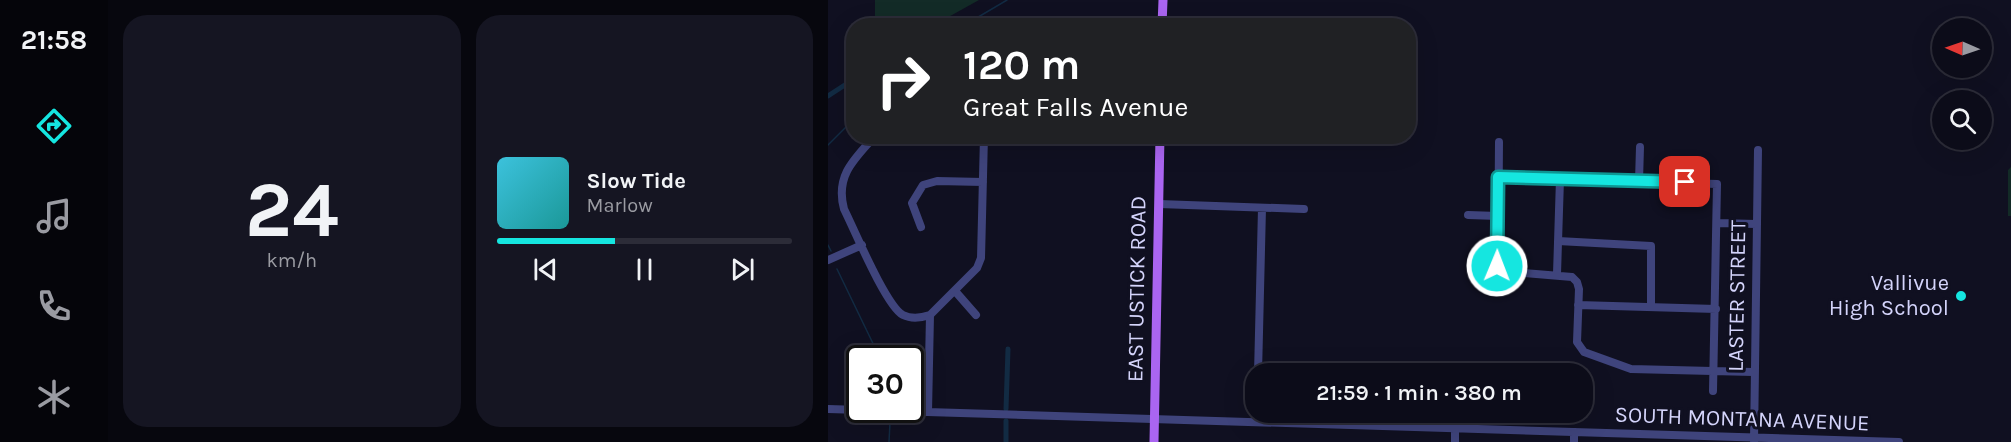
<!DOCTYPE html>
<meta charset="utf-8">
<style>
body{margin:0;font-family:Karla,sans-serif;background:#151522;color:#f1f3f6;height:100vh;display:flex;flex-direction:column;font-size:22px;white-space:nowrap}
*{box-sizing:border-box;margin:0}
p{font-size:20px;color:#9a9ba2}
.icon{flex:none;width:33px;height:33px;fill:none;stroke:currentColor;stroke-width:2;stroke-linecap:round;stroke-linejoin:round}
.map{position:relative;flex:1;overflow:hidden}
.sheet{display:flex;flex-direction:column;gap:15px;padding:15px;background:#07070e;width:720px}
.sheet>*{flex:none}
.top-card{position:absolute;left:18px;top:18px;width:570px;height:126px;border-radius:24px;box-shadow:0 6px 24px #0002,0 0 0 2px #2c2c38;background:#202124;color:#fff;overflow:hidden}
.needle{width:39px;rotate:272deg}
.controls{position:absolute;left:1104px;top:18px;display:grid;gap:12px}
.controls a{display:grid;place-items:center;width:60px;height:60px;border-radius:50%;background:#0c0c19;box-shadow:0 6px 24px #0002,0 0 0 2px #2c2c38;font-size:30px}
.speed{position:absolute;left:18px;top:345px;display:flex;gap:12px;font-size:30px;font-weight:700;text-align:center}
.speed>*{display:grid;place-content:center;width:78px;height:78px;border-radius:50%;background:#0c0c19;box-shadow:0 6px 24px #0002,0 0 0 2px #2c2c38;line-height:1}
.speed .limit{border:3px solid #111;border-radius:9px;background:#fff;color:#111}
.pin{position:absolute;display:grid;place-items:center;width:51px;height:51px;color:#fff;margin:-26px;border-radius:12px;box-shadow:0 3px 9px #0006}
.me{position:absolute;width:66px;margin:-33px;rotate:1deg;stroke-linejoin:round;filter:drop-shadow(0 0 4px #0008)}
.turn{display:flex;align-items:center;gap:21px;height:126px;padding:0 18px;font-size:27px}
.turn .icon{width:78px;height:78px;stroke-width:2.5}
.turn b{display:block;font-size:42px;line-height:51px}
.sheet .card{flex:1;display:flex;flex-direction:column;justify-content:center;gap:9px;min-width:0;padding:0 21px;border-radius:24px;background:#151522}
.sheet .dial{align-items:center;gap:0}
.dial b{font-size:78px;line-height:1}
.song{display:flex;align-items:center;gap:18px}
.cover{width:72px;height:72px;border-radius:9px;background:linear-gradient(135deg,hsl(190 70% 55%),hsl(180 70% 35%))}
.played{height:6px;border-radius:3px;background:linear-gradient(90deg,#15e6e0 40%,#2c2c38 40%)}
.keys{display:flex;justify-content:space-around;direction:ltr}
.sheet .tiles{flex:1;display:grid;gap:15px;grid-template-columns:repeat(2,1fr)}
.trip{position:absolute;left:417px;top:363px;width:348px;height:60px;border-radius:24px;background:#0c0c19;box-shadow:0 6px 24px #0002,0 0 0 2px #2c2c38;font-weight:600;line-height:60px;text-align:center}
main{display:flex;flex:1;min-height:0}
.dock{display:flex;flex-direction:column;width:108px;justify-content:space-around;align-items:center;background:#05050a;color:#9a9ba2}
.dock .icon{width:42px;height:42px}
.dock .active{color:#15e6e0}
.dock b{font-size:27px;color:#f1f3f6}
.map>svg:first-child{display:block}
.green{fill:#132b27}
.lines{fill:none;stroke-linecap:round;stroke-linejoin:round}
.stream{stroke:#122b43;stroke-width:1.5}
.canal{stroke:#122b43;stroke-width:5}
.minor{stroke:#3f447c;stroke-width:8}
.major{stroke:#aa65f1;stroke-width:9}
.route-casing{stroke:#0e9692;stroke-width:15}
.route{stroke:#15e6e0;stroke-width:10}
.poi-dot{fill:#15e6e0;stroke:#101021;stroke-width:2}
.labels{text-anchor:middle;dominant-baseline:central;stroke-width:6;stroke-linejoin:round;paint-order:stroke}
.poi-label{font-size:22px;fill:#d4d4fb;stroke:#101021;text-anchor:end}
.street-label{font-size:22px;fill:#d4d4fb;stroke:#101021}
</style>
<main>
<nav class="dock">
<b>21:58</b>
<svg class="icon active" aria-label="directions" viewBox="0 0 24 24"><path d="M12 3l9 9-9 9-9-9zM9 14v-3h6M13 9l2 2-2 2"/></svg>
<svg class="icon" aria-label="music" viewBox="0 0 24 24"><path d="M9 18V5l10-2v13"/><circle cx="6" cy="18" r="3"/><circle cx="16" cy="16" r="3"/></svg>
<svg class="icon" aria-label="phone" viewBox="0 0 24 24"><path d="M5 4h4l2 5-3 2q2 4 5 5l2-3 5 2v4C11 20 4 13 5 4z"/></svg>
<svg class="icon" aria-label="climate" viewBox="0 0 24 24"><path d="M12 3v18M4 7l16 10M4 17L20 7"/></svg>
</nav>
<section class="sheet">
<div class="tiles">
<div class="card dial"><b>24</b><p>km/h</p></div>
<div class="card">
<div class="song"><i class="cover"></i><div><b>Slow Tide</b><p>Marlow</p></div></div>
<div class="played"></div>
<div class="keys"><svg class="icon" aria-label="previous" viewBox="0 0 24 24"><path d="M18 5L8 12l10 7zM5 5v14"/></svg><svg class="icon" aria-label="pause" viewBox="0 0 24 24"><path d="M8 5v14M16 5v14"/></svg><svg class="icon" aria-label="next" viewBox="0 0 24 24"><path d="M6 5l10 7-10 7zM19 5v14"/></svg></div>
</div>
</div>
</section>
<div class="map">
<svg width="1183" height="442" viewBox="0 0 1183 442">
<rect width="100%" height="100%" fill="#101021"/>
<!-- green -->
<path class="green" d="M47,0H151L106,25L47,26Z
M1183,167V216H1180V170Z"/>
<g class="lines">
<!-- stream -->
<path class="stream" d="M135,26L179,0
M0,145L26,119
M0,245L3,251
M9,269L52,358
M61,442L62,422"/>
<!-- canal -->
<path class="canal" d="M0,96L26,79
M178,409L180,349
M178,421V442"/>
<!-- minor -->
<path class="minor" d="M47,136C26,159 7,176 16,209C26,229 58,306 75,315C83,319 93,318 102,315
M671,142L670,271L744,277L749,282L751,289L749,342L756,352L803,369L925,372
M670,177L889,184L885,391
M811,181L812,147
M331,204L476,209
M640,215L670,216
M890,223L928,224
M93,227L84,203L95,185L109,181L155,182
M730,241L823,246V307
M0,260L34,245
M729,274L732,179
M127,291L148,315
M750,305L888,309
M430,374L434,208
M0,409L1071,442
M100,412L102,315L149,268L153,258L156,136
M428,422V412
M926,441L930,150
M627,442V428
M746,442V432"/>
<!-- major -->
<path class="major" d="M334,26L335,0
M326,442L332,136"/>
</g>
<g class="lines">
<defs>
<path id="route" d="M669,266L670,177L857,182"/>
</defs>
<!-- route casing -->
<use href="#route" class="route-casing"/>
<!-- route -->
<use href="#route" class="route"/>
</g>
<!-- markers -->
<circle class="poi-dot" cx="1133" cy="296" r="6"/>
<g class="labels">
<!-- poi labels -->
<g class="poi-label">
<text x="1121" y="283">Vallivue<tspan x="1121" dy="25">High School</tspan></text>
</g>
<!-- street labels -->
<g class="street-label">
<text transform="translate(309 289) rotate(-89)">EAST USTICK ROAD</text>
<text transform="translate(909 296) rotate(-89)">LASTER STREET</text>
<text transform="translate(914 419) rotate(2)">SOUTH MONTANA AVENUE</text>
</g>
</g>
</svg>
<div class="controls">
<a><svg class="needle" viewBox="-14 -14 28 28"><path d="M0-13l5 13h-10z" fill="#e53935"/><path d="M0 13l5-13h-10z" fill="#9a9ba2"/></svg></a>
<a><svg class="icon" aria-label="search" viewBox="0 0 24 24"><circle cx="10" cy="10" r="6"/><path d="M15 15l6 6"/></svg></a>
</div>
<div class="speed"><div class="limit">30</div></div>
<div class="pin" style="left:857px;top:182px;background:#d93025"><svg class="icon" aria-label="arrive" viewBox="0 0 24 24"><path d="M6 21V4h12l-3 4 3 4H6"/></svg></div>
<svg class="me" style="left:669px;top:266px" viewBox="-20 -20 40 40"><circle r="17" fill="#15e6e0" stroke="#fff" stroke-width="3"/><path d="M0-11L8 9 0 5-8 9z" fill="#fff"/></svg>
<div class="trip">21:59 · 1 min · 380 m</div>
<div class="top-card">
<div class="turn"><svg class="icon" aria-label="right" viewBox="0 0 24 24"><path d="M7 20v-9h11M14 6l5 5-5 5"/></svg><div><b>120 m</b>Great Falls Avenue</div></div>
</div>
</div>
</main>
